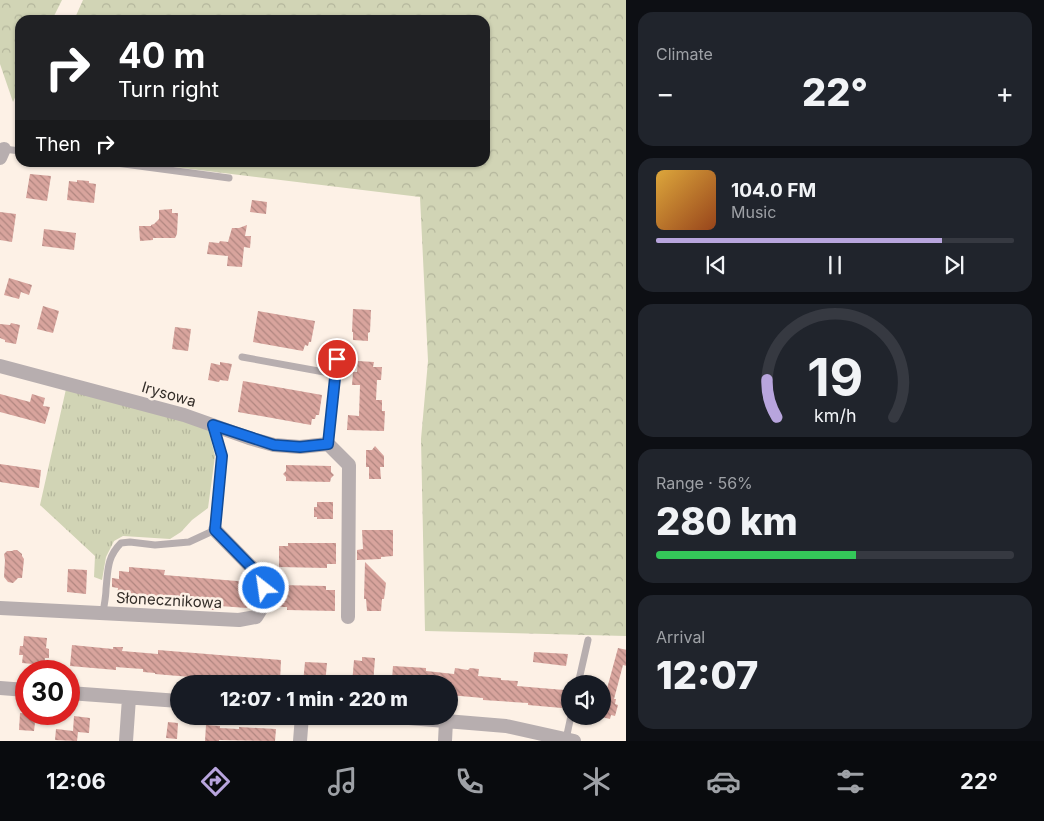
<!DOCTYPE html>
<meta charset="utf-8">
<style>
body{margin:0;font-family:Inter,sans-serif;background:#20242c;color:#f1f3f6;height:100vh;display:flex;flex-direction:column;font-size:19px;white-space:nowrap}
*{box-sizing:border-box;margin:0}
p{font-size:16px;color:#9ea1a6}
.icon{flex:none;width:28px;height:28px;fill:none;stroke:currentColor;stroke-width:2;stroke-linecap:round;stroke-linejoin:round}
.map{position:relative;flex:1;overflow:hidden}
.sheet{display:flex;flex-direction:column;gap:12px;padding:12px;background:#0d0f14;width:418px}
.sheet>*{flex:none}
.banner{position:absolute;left:15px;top:15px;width:475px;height:152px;border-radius:15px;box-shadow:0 1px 4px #0004;background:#202124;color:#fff;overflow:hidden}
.tools{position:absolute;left:561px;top:675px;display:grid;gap:10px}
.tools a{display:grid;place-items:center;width:50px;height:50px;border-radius:50%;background:#171b24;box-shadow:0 1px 4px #0004;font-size:25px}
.speed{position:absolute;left:15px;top:660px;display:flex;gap:10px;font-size:25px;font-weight:700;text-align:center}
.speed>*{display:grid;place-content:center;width:65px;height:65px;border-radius:50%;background:#171b24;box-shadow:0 1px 4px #0004;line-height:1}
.speed .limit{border:8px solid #d22;background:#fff;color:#111}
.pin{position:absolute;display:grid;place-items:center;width:42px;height:42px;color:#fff;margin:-21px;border:2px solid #fff;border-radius:50%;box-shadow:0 1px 5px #0007}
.me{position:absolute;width:55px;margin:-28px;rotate:330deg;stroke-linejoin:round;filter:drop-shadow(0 0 4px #0008)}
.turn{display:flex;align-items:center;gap:18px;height:105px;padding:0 20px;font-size:22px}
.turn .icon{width:65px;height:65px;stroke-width:2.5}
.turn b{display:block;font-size:35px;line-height:42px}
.then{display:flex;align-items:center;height:48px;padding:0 20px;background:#0003;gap:10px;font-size:19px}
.big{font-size:38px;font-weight:800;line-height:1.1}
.sheet .widget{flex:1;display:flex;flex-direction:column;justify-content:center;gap:8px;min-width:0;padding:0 18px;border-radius:15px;background:#20242c}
.sheet .dial{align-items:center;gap:0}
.dial svg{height:130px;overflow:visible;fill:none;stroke:#363941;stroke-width:7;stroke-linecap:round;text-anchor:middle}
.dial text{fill:#f1f3f6;stroke:none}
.song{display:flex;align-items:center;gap:15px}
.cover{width:60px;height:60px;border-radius:8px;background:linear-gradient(135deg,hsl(40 70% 55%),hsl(20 70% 35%))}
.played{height:5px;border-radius:2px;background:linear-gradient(90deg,#b8a5dd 80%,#363941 80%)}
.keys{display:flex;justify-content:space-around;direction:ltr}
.heat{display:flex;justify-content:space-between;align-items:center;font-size:28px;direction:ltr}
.charge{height:8px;border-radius:4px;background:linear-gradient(90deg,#34c759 56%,#363941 0)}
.trip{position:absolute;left:170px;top:675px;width:288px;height:50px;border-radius:25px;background:#171b24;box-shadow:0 1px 4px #0004;font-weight:800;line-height:50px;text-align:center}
.tab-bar{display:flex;height:80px;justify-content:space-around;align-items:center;background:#090b0e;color:#9ea1a6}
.tab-bar .icon{width:35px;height:35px}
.tab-bar .selected{color:#b8a5dd}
.tab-bar b{font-size:22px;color:#f1f3f6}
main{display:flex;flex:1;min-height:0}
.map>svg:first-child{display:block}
.grass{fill:url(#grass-tufts)}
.forest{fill:url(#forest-crowns)}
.building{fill:url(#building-back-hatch)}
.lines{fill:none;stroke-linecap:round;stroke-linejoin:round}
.service{stroke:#b7aeaf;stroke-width:7}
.minor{stroke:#b7aeaf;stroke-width:14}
.route-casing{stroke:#114b97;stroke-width:12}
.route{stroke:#1a73e8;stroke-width:9}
.labels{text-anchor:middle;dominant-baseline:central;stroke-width:5;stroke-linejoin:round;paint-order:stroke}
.street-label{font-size:15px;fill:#342e29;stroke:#fdf1e6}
</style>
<main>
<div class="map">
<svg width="627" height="741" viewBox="0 0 627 741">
<defs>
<pattern id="grass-tufts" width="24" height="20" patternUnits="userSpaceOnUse" patternTransform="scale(1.25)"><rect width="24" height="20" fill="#d1d4b5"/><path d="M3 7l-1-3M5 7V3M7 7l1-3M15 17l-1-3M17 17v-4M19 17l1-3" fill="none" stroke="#b4b69c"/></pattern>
<pattern id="forest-crowns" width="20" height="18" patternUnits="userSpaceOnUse" patternTransform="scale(1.25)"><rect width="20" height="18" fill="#d1d4b5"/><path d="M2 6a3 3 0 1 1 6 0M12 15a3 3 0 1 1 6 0" fill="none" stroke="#b4b69c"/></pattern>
<pattern id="building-back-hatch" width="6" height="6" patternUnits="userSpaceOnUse" patternTransform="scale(1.25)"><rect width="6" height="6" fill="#d8a49d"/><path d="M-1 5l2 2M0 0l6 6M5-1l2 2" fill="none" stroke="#b08680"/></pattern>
</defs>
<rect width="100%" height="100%" fill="#fdf1e6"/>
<!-- grass -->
<path class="grass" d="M66,389L208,428L215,456L208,508L192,520L181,532L170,539L123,536L114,541L106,557L102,580L94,577L95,556L40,505Z"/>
<!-- forest -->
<path class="forest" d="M0,0H62L52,20H20V86L13,102L0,64Z
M83,0H626V636L425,631L421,439L428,361L420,197L142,163L485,162V20H74Z"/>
<!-- building -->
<path class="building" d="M30,174L51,176L47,201L26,198Z
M77,180L89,181V183L96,184L94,203L67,200L69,181L77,182Z
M252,200L267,202L266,214L250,212Z
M172,209V213H178L177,234L175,238H153V240L140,241L139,226H151V225L154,224L159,219V210Z
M0,212L16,214L12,242L0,240Z
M247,225L245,236H251L250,248L244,247L242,267L227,266L228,256L207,254L209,242L219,243L220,241L228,242L232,228H239Z
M44,229L76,233L74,250L42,246Z
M9,278L32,285L29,295L21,292L19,299L4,295Z
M43,306L59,311L53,333L37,329Z
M353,309L371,310L370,332L368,333V341L353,340V332H352Z
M258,311L315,321L311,342H309L308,346L305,345L303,351L253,342Z
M11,323L20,325L16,344L5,342V340L0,338V324L10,325Z
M175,327L191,329L188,351L172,349Z
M358,361L374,362L373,367H382L381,380H377L376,400H382V411H385L384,431L347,430L348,415L359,416L360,385H352L353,372H357Z
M220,362L232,364L228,381L220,380L219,382L208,380L211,363L220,365Z
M243,381L322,395L319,415H316L315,419H312L311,425L238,412Z
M0,394L30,402L32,394L45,398L43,406L50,407L45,424L0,412Z
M375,446L384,456V467H380L381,479H369V467H366V450H372Z
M0,464L41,470L39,488L0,482Z
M286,465L331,466V472L334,475L331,478L330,482L286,481V477L283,474L286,471Z
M317,502H333V519H317V517H314V507H317Z
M362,530H393V556L381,557V559L357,560V550L363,549Z
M288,543H336V564H327V568L279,567V546H288Z
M14,550H17L22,554V556L24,559L22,578H18L13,583L8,582L4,577L5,560L4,554L7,551H12Z
M365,562L386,583L384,599H382L381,611H367L366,599H364Z
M129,567L165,570L164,575L249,582V590H254L253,601L247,600V608L220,606L219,610H208L209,605L139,600L138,604L127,603L128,599L117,598L118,588L112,587V578L119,579V571L129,572Z
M68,569L87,570L86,594L67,592Z
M279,585L326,586V590H335V611L287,610V607H279Z
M24,636L47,638L46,648L49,649V658H45L44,665L22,663L23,655H19L20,646H23Z
M72,645L113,649V647H123L122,651L158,654V650L281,660L280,682L262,680V683L155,674V673L143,672V669L128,668L116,667V670L70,666Z
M618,648L627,650V666L623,665L614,699H616L615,704L618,705L615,716L611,715L610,719L602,717V696H605Z
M534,652L568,654L566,666L533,662Z
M362,657L375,658L373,684H352L354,660L362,661Z
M305,662L327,663L325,684L303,683Z
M393,666L426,668V671L454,674L455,668L468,670L470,668L479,669L478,676L501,678V680L518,681L517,686L564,690L562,708L528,705V703L483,700V698L449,695V684H438L439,682L419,680V684H396L397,679H392Z
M20,713L36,714L34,731L19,730Z
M74,716L90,718L89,733L78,732L77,741L55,740L56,729L73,731Z
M168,722L178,723L177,739L166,738Z
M206,725L220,726V728L239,729V727L276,729L275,741L219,740V741H205Z"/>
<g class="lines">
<!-- service -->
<path class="service" d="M4,149L20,151
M109,162L229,178
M242,357L335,374
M328,444L337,359
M103,613C104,605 106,597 106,589C108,570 107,557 121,543L130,542L155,545L189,542L215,530L222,456L213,425
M578,684L588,640
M566,739L571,716"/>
<!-- minor -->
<path class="minor" d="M0,158L4,149
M0,366L184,415L249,438L274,445L300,447L328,444L349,465L348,617
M0,608L239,620L256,617L264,604L265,595L261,577L215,530
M0,688L26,690
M69,693L179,701
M385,716L506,726L574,741
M126,741L129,698
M300,741L302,716
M445,741L446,721"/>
</g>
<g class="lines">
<defs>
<path id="route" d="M264,588L261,577L215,530L222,456L213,425L274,445L300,447L328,444L337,359"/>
</defs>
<!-- route casing -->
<use href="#route" class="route-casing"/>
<!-- route -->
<use href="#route" class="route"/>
</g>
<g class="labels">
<!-- street labels -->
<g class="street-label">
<text transform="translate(169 394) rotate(16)">Irysowa</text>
<text transform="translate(169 600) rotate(3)">Słonecznikowa</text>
</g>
</g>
</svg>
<div class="tools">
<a><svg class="icon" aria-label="sound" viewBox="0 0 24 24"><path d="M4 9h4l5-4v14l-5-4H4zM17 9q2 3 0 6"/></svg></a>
</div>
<div class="speed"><div class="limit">30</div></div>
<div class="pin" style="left:337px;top:359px;background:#d93025"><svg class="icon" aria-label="arrive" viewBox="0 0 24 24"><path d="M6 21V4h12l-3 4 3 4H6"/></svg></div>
<svg class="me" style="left:264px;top:588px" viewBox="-20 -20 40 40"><circle r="17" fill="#1a73e8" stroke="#fff" stroke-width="3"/><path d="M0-11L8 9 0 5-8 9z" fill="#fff"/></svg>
<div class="trip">12:07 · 1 min · 220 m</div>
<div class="banner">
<div class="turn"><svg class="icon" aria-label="right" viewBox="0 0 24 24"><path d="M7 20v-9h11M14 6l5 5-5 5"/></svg><div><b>40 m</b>Turn right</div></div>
<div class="then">Then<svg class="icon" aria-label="right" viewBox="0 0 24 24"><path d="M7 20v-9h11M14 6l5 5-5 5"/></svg></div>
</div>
</div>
<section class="sheet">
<div class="widget"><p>Climate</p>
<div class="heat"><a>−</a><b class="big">22°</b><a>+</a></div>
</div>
<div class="widget">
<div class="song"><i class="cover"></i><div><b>104.0 FM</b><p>Music</p></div></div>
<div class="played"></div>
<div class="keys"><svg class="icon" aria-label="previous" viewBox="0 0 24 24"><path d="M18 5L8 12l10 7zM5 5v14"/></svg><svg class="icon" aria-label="pause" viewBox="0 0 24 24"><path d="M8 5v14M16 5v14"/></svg><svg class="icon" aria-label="next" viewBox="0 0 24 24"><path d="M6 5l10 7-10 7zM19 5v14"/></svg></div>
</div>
<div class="widget dial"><svg viewBox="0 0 100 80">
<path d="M14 69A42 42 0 1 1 86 69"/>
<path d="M14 69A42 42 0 0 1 8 46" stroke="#b8a5dd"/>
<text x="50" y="56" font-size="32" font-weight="700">19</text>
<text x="50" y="72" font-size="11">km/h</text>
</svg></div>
<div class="widget"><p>Range · 56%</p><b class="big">280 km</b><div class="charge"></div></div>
<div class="widget"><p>Arrival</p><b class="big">12:07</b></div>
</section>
</main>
<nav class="tab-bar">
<b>12:06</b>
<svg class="icon selected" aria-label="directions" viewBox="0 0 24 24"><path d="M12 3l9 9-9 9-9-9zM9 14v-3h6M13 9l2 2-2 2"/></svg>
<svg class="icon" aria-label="music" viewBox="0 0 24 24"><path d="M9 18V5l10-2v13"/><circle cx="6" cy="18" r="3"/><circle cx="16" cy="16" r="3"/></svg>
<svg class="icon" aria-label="phone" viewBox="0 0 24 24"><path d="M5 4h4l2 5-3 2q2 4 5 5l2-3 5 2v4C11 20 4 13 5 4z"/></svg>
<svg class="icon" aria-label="climate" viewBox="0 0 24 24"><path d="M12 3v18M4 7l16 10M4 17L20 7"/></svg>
<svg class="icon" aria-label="car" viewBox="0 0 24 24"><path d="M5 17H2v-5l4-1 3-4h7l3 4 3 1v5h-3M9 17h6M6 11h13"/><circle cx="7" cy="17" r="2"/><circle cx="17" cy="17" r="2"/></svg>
<svg class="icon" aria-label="filters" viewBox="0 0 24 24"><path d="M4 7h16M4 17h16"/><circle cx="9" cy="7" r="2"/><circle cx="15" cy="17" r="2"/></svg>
<b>22°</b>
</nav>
